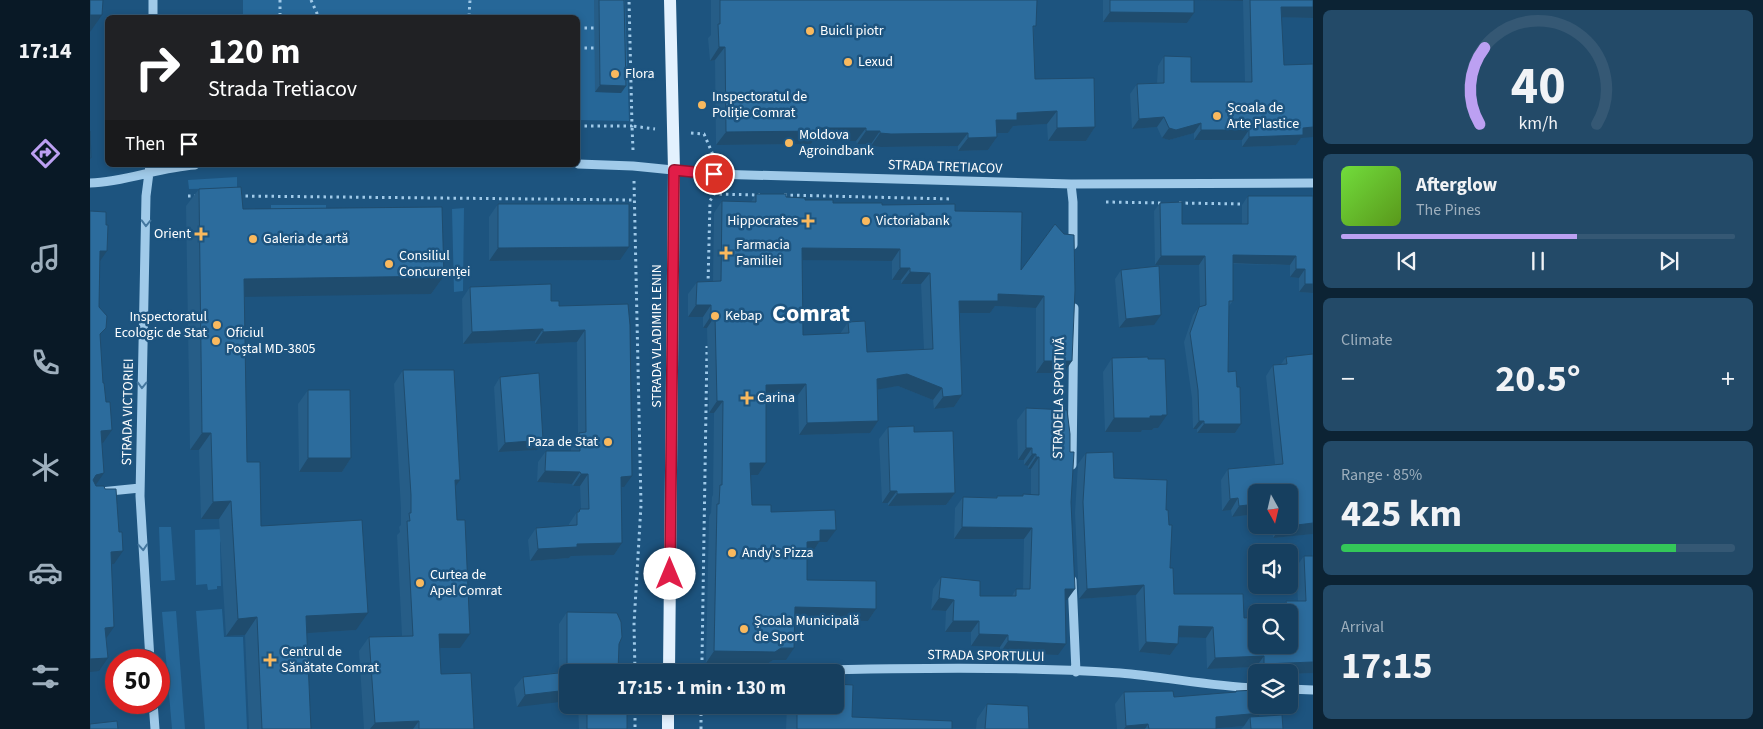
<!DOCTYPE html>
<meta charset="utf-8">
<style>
body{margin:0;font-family:"Source Sans 3",sans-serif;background:#234a68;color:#f1f3f6;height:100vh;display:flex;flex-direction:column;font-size:19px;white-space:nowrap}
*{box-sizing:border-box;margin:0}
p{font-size:16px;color:#9eafbd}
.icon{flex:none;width:28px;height:28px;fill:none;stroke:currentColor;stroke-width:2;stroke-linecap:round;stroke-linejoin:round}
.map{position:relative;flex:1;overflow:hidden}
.details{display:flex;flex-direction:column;gap:10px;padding:10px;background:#0c2334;width:450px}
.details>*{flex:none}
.guide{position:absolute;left:15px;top:15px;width:475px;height:152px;border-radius:8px;box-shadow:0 2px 8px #0003,0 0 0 1px #355874;background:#202124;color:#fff;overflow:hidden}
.needle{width:32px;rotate:172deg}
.tools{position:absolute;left:1158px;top:484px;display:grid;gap:10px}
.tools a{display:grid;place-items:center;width:50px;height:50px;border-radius:8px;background:#163f5f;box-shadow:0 2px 8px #0003,0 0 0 1px #355874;font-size:25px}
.speed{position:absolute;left:15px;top:649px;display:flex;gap:10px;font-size:25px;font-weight:700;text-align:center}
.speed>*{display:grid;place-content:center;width:65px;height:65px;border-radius:50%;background:#163f5f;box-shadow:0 2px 8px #0003,0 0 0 1px #355874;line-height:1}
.speed .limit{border:8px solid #d22;background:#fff;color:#111}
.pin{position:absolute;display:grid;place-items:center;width:42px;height:42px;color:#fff;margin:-21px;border:2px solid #fff;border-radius:50%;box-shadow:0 1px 5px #0007}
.me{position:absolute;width:55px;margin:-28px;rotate:0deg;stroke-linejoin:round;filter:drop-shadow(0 0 4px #0008)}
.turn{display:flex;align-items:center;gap:18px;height:105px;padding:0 20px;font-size:22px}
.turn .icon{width:65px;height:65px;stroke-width:2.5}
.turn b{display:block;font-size:35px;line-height:42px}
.then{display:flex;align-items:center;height:48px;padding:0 20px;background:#0003;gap:10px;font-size:19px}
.big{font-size:38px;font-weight:700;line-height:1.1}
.details .card{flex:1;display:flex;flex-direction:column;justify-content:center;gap:8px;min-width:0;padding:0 18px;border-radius:8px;background:#234a68}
.details .dial{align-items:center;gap:0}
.dial svg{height:130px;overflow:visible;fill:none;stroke:#355874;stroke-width:7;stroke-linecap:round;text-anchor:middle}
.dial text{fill:#f1f3f6;stroke:none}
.song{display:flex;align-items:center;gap:15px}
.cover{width:60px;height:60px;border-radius:8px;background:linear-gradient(135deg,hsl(100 70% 55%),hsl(90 70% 35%))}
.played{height:5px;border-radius:2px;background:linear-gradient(90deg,#bca0f2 60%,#355874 60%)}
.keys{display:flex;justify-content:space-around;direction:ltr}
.heat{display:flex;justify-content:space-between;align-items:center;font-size:28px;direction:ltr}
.charge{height:8px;border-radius:4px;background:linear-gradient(90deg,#34c759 85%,#355874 0)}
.trip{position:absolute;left:469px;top:664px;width:285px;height:50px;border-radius:8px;background:#163f5f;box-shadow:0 2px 8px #0003,0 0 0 1px #355874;font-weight:700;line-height:50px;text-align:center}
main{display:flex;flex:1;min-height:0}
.menu{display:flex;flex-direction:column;width:90px;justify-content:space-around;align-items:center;background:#091926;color:#9eafbd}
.menu .icon{width:35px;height:35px}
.menu .active{color:#bca0f2}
.menu b{font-size:22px;color:#f1f3f6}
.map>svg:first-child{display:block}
.green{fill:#266798}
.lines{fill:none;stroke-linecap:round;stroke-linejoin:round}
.path{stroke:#a0cae9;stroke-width:3;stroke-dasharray:2.5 4;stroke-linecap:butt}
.minor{stroke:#a0cae9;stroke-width:9}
.major{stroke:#e3f1fe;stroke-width:12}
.wall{fill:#265d87;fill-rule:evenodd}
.shaded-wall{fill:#1f4c6e}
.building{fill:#2c6c9d;stroke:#1f4c6e;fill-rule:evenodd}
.oneway{stroke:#44779f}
.route-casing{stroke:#92132f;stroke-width:12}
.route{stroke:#e11d48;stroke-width:9}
.poi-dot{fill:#f9b95e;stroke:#1d547f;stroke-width:2}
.labels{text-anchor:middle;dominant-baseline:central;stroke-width:5;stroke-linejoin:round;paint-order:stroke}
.poi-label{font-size:14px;fill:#fff;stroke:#1d547f;text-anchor:start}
.street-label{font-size:14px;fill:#fff;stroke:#1d547f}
.town-label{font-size:24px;font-weight:bold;fill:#fff;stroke:#1d547f}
</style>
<main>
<nav class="menu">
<b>17:14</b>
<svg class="icon active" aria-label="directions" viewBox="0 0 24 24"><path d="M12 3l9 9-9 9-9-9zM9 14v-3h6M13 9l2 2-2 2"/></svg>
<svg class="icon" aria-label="music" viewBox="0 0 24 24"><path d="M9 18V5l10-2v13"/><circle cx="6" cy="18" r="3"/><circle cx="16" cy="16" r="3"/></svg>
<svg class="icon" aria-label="phone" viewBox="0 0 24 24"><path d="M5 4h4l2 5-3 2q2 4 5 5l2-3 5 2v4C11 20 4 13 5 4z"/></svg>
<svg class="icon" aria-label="climate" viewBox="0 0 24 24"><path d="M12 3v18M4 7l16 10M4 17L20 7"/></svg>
<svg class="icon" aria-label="car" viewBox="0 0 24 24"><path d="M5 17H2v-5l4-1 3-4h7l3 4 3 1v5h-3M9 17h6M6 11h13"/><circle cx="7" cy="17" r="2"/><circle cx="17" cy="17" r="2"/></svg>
<svg class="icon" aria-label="filters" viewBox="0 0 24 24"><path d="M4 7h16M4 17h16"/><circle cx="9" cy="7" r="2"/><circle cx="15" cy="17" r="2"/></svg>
</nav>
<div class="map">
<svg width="1223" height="729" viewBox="0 0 1223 729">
<rect width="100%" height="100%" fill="#1d547f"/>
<!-- green -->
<path class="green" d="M153,0H535L539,121L488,120V18L153,17Z
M147,177V188L99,189L98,180Z
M181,205H236V224L181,225Z
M374,208L373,291L364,292L362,209Z
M69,527H81L85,580L71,581Z
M136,529L130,543L131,586H127V589L118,590L117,584L106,585L105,530Z
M132,609L134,637H153L157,729H115L106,611Z
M86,611L95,729H82L72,612Z"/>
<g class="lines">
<!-- path -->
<path class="path" d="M190,0V18
M221,0L229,18
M379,16L380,0
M267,18L274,16L279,18
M370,18H385
M488,28H504
M488,48H505
M488,126H542L539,0
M601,133L614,134L623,155
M543,150L542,126L565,129
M544,181L551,505L544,624L545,672
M694,195L862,199
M98,196H108
M149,196L544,200
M1016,202L1072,203
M1089,203L1155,204
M618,285L620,201L624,194L670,195
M612,660L617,346
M545,705V729
M611,729V705"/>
<!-- minor -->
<path class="minor" d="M63,18V0
M488,164L543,166L623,174L981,184L1223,183
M60,165L56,196L50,496L60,660
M0,183C36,182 70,167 105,165
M981,184L983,202V245
M982,465L984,308
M0,493L50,488
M982,580L986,672
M579,672H604
M623,672C759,670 895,664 1030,673C1076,677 1121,686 1166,688
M1199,689L1223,690
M63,702L65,729"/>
<!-- major -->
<path class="major" d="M579,672L584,170L580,0
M578,729V705"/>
</g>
<!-- wall -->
<path class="wall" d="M504,0H534L536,86L531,93L505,92Z
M621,0H947L944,30L945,79L1005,127L996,141H958L957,124L923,126L918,133H907V137L898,150L868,151V146L791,147L781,146V144H767L766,141H723L721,144L626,145L625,60L620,61L618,38L621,35Z
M1013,0H1223V18L1191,17L1194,65L1211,138L1206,145L1152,147V140H1104V133L1079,140L1072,138L1067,127L1042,129L1040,94L1047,84L1067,83L1068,66L1074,56L1101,82H1155L1153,1L1104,0V13L1097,23L1013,22Z
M109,189L153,209L354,276L341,294L154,296L157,462L171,526L266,630L217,633L221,729H159L155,635L136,636L129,519H111L109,450H100L96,206Z
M666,194L743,203L792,205L865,211L931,270L965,224L974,373H946V308L905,306L900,313H870L872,395L864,407L844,409L843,400L808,386L787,389L780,433L709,435L708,395L676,397V463L668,475H661L662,505L681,512L737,542H729L722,553H717V580L786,609L778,621L705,620L696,660H683L677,664L616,663L619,516L621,513L622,497L623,495L624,413H619L617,328H613V317H598V294L607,282L623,281L624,213L632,201L661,202ZM712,260L802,261V280H811V284H831L834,350L777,352L758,322L750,334L713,335Z
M1158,196H1223V293L1209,292V278L1200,277V265L1143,264V301L1139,306L1138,372L1147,387L1151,424L1145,433H1107V429H1103L1102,398L1094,342L1103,315L1109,307H1110L1109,265H1065L1064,211L1070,203L1092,224H1152V205Z
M408,204L530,260L399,261V217Z
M1031,270L1064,325L1029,328L1025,279Z
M380,287L461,301L469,306L538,304L534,487L531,488L532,543L524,555L481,556L479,558L440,561L438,540L446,528L479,526V524L487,512L491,509L490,486H483L482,484L447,482L448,462L456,451H481V444L488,434L487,342L445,344V341L373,344L372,299Z
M1223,354V534L1183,538L1182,525H1199V492H1166V514L1142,517L1141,510L1132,511L1131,480L1138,469L1185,464L1176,376L1183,365L1191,364L1196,357Z
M1022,358L1068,428H1064L1062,430H1052L1051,432H1015L1013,372Z
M313,370L370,480L365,486L370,648H350L351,674L384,729H274L269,651L279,637L312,636L307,535L310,532L309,527L311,525V509L304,384Z
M410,377L447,450L408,452L404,387Z
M218,390L261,458L252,472H209L208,404Z
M936,408L981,502L977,600H975L968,655L910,653V647L881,646V632H855L856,611L841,610L843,589L851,577L890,596H922L926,589H933L934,539H864L865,508L873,497H906L907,496H932L933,494L941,495V469H938V466L934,465V460H928L927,420Z
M798,427L824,432L865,493L856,505L798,506V503H792L789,439Z
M996,453L1024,478L1076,510L1080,568L1084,594L1154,618L1199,645V612H1189L1196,601H1208L1206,567L1214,556L1223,673L1199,674V672H1166V667L1117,669L1116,638L1088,637V644L1080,655L1049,652L1046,595L989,599L985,513L988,464Z
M477,612L529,644L528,671L427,707L424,688L433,677L469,672V624Z
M1146,691L1171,713L1169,716L1193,729H1151L1154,726L1126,728V729H1027L1025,704L1034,692L1084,697L1145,692Z
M897,704L939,729H886L887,719Z
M488,705H537V729H489Z
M697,705H745L762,717L862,729H696Z"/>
<!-- shaded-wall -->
<path class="shaded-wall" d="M1097,0H1153V1Z
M1191,7H1223V18L1184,17Z
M1020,12L1104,13L1097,23L1013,22Z
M0,15H12L0,32Z
M629,47H635L625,60L620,61Z
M510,85L536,86L531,93L505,92Z
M967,111L957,124L923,126L918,133H897L906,120L927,113Z
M1074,117L1067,127L1042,129L1049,119Z
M1111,123L1104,133L1079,140L1072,138L1079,128Z
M1005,127L996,141H958L967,128Z
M1223,127V137L1211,138L1206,145L1152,147L1159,137L1213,128Z
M731,128H776L766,141H723L721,144L626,145L636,132Z
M1111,130H1159L1152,140H1104Z
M776,131H790L781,144H767Z
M790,133H878L868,146L791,147L781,146Z
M907,137L898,150L868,151L878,138Z
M539,247L530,260L399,261L408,248Z
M712,248L810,249L802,261L703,260Z
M10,251H17L8,264Z
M1143,255L1206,256L1200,265L1137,263Z
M1071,256H1115L1109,265H1065Z
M810,268H820L811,280H802Z
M1206,269H1215L1209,278L1200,277Z
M820,272L840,273L831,284H811Z
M354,276L341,294L142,297L154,279Z
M1215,284H1223V293L1209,292Z
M908,294L954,296L946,308L905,306L900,313H861L869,301Z
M606,305H621L613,317H598Z
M1071,315L1064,325L1029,328L1036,319Z
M621,316H625L617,328H613Z
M453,329L445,341L373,344L382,332Z
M495,330L487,342L445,344L453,332Z
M954,361H982L974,373H946Z
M817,374L852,388L843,400L808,386L779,391L787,379Z
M716,384L708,395L668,397L676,385Z
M872,395L864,407L844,409L853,397Z
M627,401H633L624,413H619Z
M1072,415H1077L1068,428H1064L1062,430H1052L1051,432H1015L1024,418L1060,416Z
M788,421L780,433L709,435L717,423Z
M1109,421H1114L1107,429H1103Z
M1114,424H1151L1145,433H1107Z
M22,430L13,443H2L11,431Z
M112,433H121L109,450H100Z
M453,440L447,450L408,452L415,443Z
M936,448H942L934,460H928Z
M942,454H946L938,466L934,465Z
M946,457H949L941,469H938Z
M218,458H261L252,472H209Z
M660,463H676L668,475H652Z
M455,471L490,472L482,484L447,482Z
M14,473L5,486L0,487L6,475Z
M491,474H498L490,486H483Z
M542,476L534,487L523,489L531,477Z
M365,480H370L360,494Z
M800,491H807L798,503H792Z
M865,493L856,505L798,506L807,494Z
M1148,498L1141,510L1132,511L1140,499Z
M141,501L129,519H111L123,502Z
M1166,504V514L1142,517L1149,506Z
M1223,523V534L1183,538L1191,527Z
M872,527L942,528L934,539H864Z
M730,530H746L737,542H729L722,553L709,554L717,542Z
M532,543L524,555L481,556L479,558L440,561L448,549L487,544Z
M33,551L24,564L12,565L21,552Z
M1054,585L1046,595L989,599L997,589Z
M975,589H985L977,600L967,601Z
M849,598L864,600L856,611L841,610Z
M705,607L786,609L778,621L696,619Z
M278,613L266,630L204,634L216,616Z
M167,617L155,635L136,636L148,619Z
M863,621H889L881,632H855Z
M1089,626L1123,627L1116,638L1082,637Z
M24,627L15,640V628Z
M349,634H380L370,648H339Z
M889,634L918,635L910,647L881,646Z
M918,641L976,644L968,655L910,653Z
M1056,642L1088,644L1080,655L1049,652Z
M704,648L696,660H683L677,664L616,663L624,651Z
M1174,656L1166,667L1117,669L1125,658Z
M18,658L9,671L0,672V659Z
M1223,662V673L1199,674V672H1168L1174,664Z
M478,690V701L427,707L435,695Z
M1171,713L1163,725L1160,717L1154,726L1117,729L1126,717Z
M329,721L323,729H280L285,723Z
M1058,724L1055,729H1034L1036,726Z"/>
<!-- building -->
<path class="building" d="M0,0H13L12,15H0Z
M509,0H534L536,86L510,85Z
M630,0H947L946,26H943L945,79L1004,78L1005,127L967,128V111L927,113V120H906L907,137L878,138V133L801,134L790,133V131H776V128H731V131L636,132L635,47H629L628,24H630Z
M1020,0H1104V13L1020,12Z
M1160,0H1223V7H1191L1194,65L1223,64V127L1213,128V135L1159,137V130H1111V123L1086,130L1079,128L1074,117L1049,119L1047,84L1074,83V56L1101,57V82H1162Z
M0,131L1,158H0Z
M151,187L153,209L352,207L354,276L154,279L157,462H170L171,526L272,520L278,613L216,616L221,729H172L167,617L148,619L141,501L123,502L121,433H112L109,189Z
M666,194H696V197L715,198V200H743V203H792V205L865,204V211L932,212L931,270L965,224L974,234L984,235L985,290L982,361H954V296L908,294V301H869L872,395L853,397L852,388L817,374L787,379L788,421L717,423L716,384L676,385V463H660L662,505H681V512L745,510L746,530H730V541L717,542V580L786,581V609L705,607L704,648H691L685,652L624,651L627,504H629L630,485H632L633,401H627L625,316H621V305H606L607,282L631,281L632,201L666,202ZM712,248L810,249V268H820V272L840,273L843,349L777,352L775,321L758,322L759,333L713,335Z
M1158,196H1223V284H1215V269H1206V256L1143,255V301H1139L1138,372L1146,371L1147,387H1150L1151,424H1114V421H1109L1108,390L1100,333L1109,307L1116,305L1115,256H1071L1070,203L1092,202V224H1158Z
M408,204H539V247L408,248Z
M0,211L16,212V225H18L17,251H10L9,307L17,316L16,328L10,334L13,383H14L16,402H20L22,430L11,431L14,473L6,475L3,480L6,486H14L15,489H26L29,532H32L33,551L21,552L24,627L15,628L18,658L0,659Z
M1069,266L1071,315L1036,319L1031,270Z
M461,284V301H469V306L538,304L540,325L542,476L531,477L532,543L487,544V547L448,549L446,528L487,525V512H489L490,509H499L498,474H491L490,472L455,471L456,451H490L489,433L496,432L495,330L453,332V329L382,332L380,287Z
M1223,354V523L1191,527V525H1199V492H1166V504L1149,506L1148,498L1140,499L1138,469L1193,464L1183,365L1197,364L1196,357Z
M1058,357V359H1075L1077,415H1072V416H1060V418H1024L1022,358Z
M313,370H364L370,480H365L367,520H375L380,634H349L351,674L381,673L384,729H329V721L285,723L279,637L323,636L317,521H320L319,513H321V495Z
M449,373L453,440L415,443L410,377Z
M218,390H260L261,458H218Z
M936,408L977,410L980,434V452H984L981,502L985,589H975L976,644L918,641V635L889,634V621H863L864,600L849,598L851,577L890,581V596H926V589H940L942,528L872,527L873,497L907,498V496H933V494L949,495V457H946V454H942V448H936Z
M824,426V432L863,431L865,493L807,494V491H800L798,427Z
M1023,452L1024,478L1077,480L1076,510H1078L1079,525H1082L1080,568H1083L1084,594H1153L1154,618L1166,617V645H1199V612H1197L1196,601H1216L1214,556H1223V662L1174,664V656L1125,658L1123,627L1089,626L1088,644L1056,642L1054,585L997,589L993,502L996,453Z
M477,612L527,613L531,622L532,637L529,644L528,671H536V672H478V690L435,695L433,677L477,672Z
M745,684L763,685L762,717L862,721V729H707V705H745Z
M1166,690V705H1171V713L1126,717V729H1059L1058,724L1036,726L1034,692L1083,691L1084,697L1146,692V691Z
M897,704L938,706L939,729H895Z
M497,705H537V729H497Z
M1192,715L1193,729H1161L1160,717Z
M27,721L28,729H0V724Z"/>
<!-- one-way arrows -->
<defs><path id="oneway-chevron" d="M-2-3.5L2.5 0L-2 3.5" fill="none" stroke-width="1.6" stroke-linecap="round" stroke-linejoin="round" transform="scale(1.25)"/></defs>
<g class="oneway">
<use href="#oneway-chevron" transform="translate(56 223) rotate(91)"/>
<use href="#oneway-chevron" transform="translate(52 385) rotate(91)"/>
<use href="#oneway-chevron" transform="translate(53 547) rotate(86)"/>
</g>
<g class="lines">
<defs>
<path id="route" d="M580,574L584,170L624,174"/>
</defs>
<!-- route casing -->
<use href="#route" class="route-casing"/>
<!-- route -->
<use href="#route" class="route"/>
</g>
<!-- markers -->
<g class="poi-dot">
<circle cx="720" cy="31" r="5"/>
<circle cx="758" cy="62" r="5"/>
<circle cx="525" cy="74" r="5"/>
<circle cx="612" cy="105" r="5"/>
<circle cx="1127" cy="116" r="5"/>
<circle cx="699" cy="143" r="5"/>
<path d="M715.5 213.5h5v5h5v5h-5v5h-5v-5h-5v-5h5z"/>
<circle cx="776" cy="221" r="5"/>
<path d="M108.5 226.5h5v5h5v5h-5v5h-5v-5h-5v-5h5z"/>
<circle cx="163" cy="239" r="5"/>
<path d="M633.5 245.5h5v5h5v5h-5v5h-5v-5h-5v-5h5z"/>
<circle cx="299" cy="264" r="5"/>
<circle cx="625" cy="316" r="5"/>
<circle cx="127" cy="325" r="5"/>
<circle cx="126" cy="341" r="5"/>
<path d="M654.5 390.5h5v5h5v5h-5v5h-5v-5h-5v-5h5z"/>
<circle cx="518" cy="442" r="5"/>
<circle cx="642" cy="553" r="5"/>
<circle cx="330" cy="583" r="5"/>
<circle cx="654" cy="629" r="5"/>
<path d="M177.5 652.5h5v5h5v5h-5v5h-5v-5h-5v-5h5z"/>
</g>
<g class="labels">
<!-- poi labels -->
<g class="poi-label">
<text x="730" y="31">Buicli piotr</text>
<text x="768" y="62">Lexud</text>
<text x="535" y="74">Flora</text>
<text x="622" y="97">Inspectoratul de<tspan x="622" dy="16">Poliție Comrat</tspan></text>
<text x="1137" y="108">Școala de<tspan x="1137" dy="16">Arte Plastice</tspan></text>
<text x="709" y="135">Moldova<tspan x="709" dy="16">Agroindbank</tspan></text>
<text x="708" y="221" text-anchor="end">Hippocrates</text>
<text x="786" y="221">Victoriabank</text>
<text x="101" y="234" text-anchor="end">Orient</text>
<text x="173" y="239">Galeria de artă</text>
<text x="646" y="245">Farmacia<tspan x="646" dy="16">Familiei</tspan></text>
<text x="309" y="256">Consiliul<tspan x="309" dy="16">Concurenței</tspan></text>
<text x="635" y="316">Kebap</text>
<text x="117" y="317" text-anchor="end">Inspectoratul<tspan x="117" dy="16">Ecologic de Stat</tspan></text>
<text x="136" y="333">Oficiul<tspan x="136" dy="16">Poștal MD-3805</tspan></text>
<text x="667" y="398">Carina</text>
<text x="508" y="442" text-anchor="end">Paza de Stat</text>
<text x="652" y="553">Andy's Pizza</text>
<text x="340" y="575">Curtea de<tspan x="340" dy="16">Apel Comrat</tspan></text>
<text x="664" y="621">Școala Municipală<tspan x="664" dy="16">de Sport</tspan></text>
<text x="191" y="652">Centrul de<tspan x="191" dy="16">Sănătate Comrat</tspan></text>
</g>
<!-- street labels -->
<g class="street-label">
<text transform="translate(855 167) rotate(2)">STRADA TRETIACOV</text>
<text transform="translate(567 336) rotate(-90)">STRADA VLADIMIR LENIN</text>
<text transform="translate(969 398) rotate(-89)">STRADELA SPORTIVĂ</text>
<text transform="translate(38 412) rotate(-89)">STRADA VICTORIEI</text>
<text transform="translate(896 656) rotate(1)">STRADA SPORTULUI</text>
</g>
<!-- town labels -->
<g class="town-label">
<text x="721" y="313">Comrat</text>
</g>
</g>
</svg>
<div class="tools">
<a><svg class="needle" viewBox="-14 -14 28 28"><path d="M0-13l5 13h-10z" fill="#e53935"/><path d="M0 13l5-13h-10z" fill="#9eafbd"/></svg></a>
<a><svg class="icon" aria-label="sound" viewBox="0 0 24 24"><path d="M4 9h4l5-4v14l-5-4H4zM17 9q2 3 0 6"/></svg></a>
<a><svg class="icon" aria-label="search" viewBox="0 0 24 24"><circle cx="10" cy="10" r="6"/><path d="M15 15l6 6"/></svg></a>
<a><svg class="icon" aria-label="layers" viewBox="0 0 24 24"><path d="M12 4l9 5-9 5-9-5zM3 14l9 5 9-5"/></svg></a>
</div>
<div class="speed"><div class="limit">50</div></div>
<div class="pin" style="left:624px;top:174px;background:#d93025"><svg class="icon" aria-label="arrive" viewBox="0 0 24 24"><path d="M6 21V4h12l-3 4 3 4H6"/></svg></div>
<svg class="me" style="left:580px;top:574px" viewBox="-20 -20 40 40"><circle r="19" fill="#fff"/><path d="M0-13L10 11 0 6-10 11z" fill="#e11d48"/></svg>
<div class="trip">17:15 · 1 min · 130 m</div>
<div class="guide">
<div class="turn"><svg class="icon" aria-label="right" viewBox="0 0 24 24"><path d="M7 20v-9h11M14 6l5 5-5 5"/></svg><div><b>120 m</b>Strada Tretiacov</div></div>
<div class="then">Then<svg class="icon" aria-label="arrive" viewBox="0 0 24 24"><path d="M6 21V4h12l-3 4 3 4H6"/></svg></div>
</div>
</div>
<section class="details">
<div class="card dial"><svg viewBox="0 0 100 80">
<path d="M14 69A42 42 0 1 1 86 69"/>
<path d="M14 69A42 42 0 0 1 17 22" stroke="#bca0f2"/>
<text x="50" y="56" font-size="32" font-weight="700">40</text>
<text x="50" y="72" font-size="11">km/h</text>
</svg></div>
<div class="card">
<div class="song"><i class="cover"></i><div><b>Afterglow</b><p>The Pines</p></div></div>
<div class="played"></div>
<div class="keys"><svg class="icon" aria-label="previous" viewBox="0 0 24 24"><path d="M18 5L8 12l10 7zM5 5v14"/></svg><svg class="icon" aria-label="pause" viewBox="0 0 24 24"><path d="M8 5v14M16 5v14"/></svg><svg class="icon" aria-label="next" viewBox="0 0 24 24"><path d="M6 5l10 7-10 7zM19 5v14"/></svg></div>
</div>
<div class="card"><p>Climate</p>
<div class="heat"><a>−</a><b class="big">20.5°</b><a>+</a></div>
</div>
<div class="card"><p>Range · 85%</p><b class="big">425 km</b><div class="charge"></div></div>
<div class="card"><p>Arrival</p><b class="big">17:15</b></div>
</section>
</main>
